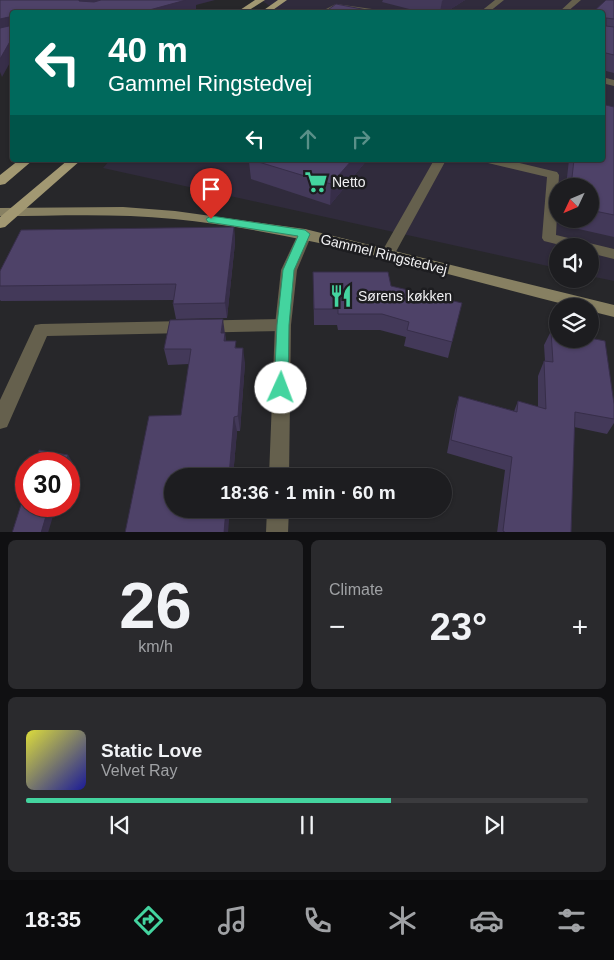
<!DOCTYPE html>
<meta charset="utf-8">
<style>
body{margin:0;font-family:Arial,sans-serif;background:#2a2a2d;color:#f1f3f6;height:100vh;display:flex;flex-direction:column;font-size:19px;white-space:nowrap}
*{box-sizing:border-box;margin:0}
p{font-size:16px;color:#a0a2a5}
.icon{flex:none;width:28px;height:28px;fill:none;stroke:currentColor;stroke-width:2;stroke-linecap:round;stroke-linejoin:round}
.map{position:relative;height:532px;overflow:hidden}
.panel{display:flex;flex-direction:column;gap:8px;padding:8px;background:#101012;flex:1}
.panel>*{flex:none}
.hud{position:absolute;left:10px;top:10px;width:595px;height:152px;border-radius:5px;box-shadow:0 1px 4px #0004,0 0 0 1px #3b3b3e;background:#00695c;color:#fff;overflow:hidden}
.needle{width:32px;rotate:226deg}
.controls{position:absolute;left:549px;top:178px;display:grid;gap:10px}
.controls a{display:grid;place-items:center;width:50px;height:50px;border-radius:50%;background:#1d1d20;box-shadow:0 1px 4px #0004,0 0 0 1px #3b3b3e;font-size:25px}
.speed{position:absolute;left:15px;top:452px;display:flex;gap:10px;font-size:25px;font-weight:700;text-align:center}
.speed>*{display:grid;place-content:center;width:65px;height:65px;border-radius:50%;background:#1d1d20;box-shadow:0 1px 4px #0004,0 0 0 1px #3b3b3e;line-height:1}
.speed .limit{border:8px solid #d22;background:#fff;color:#111}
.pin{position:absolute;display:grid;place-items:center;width:42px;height:42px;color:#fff;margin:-51px -21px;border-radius:50% 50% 50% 0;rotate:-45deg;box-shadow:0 0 5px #0007}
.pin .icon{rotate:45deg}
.me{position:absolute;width:55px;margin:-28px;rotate:2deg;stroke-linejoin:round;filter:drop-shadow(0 0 4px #0008)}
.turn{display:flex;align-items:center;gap:18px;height:105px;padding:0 15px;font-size:22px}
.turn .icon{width:65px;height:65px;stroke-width:2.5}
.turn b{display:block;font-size:35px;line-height:42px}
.lanes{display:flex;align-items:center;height:48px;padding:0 15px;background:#0003;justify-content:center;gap:25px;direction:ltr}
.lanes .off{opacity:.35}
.big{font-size:38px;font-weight:800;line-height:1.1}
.panel .card{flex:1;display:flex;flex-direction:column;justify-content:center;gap:8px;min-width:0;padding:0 18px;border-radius:8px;background:#2a2a2d}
.panel .dial{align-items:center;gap:0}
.dial b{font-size:65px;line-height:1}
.song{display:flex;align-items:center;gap:15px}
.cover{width:60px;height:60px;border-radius:8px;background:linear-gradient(135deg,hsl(60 70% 55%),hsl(240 70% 35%))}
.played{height:5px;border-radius:2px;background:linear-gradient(90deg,#44d49f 65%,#3b3b3e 65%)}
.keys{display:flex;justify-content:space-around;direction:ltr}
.heat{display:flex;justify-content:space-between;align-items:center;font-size:28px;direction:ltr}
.panel .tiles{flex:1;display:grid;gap:8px;grid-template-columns:1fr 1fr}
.card:last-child{grid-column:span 2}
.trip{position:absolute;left:164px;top:468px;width:288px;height:50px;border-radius:25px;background:#1d1d20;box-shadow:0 1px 4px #0004,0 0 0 1px #3b3b3e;font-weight:800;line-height:50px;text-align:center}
.dock{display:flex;height:80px;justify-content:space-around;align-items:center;background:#0c0c0d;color:#a0a2a5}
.dock .icon{width:35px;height:35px}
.dock .on{color:#44d49f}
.dock b{font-size:22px;color:#f1f3f6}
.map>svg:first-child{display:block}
.industrial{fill:#302b3c;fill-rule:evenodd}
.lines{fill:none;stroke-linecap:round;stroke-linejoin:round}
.lane{fill:#65604d;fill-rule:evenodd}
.street{fill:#65604d;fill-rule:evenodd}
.secondary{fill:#878062;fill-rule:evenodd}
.primary{fill:#a29872;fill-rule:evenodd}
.wall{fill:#433959}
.shaded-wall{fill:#372e49}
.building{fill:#4e4268;stroke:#372e49}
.route{fill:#44d49f;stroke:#2c8a67}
.labels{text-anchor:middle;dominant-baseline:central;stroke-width:5;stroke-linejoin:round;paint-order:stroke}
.poi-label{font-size:14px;fill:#f1f1f3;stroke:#1d1d20;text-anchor:start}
.street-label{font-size:14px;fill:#f1f1f3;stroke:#1d1d20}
</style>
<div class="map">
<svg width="614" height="533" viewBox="0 0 614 533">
<rect width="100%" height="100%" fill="#27272a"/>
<!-- industrial -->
<path class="industrial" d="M261,0H614V281L590,276V246H558L557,268L103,168L110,160H602V12H279ZM558,186H590V219H558Z"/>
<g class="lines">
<!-- lane -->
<path class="lane" d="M495,0H504L489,12H480Z
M336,4L372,9L376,12C364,14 352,9 339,9C333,9 327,13 320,12Z
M602,77L614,80V86L602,83Z
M486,160H507L557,172L559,175L556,235L614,249V259L590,253V246H564L544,241L542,238L547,177L488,163Z
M283,319L289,321L291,325L289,329L283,331L47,336L7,427L0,429V400L35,325L41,324Z"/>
<!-- street -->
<path class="street" d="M572,0H581L567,12H559Z
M434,160H446L392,259H382L380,255Z
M305,229L310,231L312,234L297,270L291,325L289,476H269L275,325L281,270L298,234L300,231Z
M267,509H289L288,533H266Z"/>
<!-- secondary -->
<path class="secondary" d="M123,207L175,211L305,229L614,305V317L590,311V306H571C440,273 309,233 174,219C116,213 58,216 0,216V208Z"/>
<!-- primary -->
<path class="primary" d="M255,0H265L246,12H237Z
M278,0H287L270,12H261Z
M19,160H33L5,184L0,185V175Z
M68,160H81L5,227L0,228V217Z"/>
</g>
<!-- wall -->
<path class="wall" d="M383,0H465L446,12H421L382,2Z
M614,0V73L602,70V12Z
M614,107V237L561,225L562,219H590V186H566L569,160H602Z
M243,160H367L330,205L251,179L249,162Z
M234,227L235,243L227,318L176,319L173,304L174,300L1,301L0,300V271Z
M313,272L391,286L452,342L448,358L404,346L406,337L380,330H338L337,325H314Z
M551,331L614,404V423L607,434L574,427L571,533H497L505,470L447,453L455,410L459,396L514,411L518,401L538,407V376L544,361H545L544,345Z
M225,334L226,341L237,348L245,363L240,431H237L233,476H172L189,364L168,365L164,349Z"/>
<!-- shaded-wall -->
<path class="shaded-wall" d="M79,0H118L83,10Z
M186,0H215L196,5V9L185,12H142Z
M443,0H465L446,12H440L442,1Z
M9,17L12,28L0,33V19Z
M12,38V59L2,77L0,72V59Z
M352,160H367L330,205L331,184Z
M234,227L235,243L227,318L225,303Z
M223,319L225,334L227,348L221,333Z
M243,348L245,363L240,431L238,416Z
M234,417L237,431L233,476H229Z
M68,455L73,463L69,475V464H66Z
M49,506H56L48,533H41Z
M226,509H230L228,533H224Z"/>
<!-- building -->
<path class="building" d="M0,0H79V1L94,2L101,0H186L142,12H12V38L0,59V28L9,26V17L0,19Z
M606,0H614V19L606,18V26L614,27V55L602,52V12H593Z
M336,4L372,11L370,12H325Z
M602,104L614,107V215L590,210V186H571L574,160H602Z
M252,160H352L331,184Z
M234,227L225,303L173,304L176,284L0,286V271L21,230Z
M313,272H388L391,286L462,303L452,342L407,330L409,322L382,314H338V309H314Z
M223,319L221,333H225L224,341H236L235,348H243L238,416L234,417L229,476H172V509H226L224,533H125L149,416L181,415L191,349H164L170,320Z
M551,331L558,332V339H590V338L605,341L614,404V419L575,412L571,533H506L503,531L512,457L451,440L459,396L517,412L518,401L546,409L544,361L553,362Z
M39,450L68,455L66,464H35Z
M26,489V506H49L41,533H12Z"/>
<!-- route -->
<path class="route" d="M211,216L305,230L310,234L294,270L289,325L288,388L286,392L281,394L276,392L274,388L277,325L283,270L298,236L208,222L206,219Z"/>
<!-- icons -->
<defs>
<symbol id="supermarket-bare" viewBox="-9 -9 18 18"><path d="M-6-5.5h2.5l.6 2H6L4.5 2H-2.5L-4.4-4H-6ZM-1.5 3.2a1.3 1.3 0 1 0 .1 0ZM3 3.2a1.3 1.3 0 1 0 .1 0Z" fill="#44d49f" stroke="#1d1d20" stroke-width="2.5" paint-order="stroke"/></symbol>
<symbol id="restaurant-bare" viewBox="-9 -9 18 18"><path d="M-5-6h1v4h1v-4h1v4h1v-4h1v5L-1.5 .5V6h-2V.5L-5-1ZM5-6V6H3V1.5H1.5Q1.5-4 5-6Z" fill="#44d49f" stroke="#1d1d20" stroke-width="2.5" paint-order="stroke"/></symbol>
</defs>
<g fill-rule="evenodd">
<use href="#supermarket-bare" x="300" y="166" width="32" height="32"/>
<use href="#restaurant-bare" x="325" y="280" width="32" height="32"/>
</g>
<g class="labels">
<!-- poi labels -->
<g class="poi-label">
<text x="332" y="182">Netto</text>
<text x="358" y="296">Sørens køkken</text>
</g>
<!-- street labels -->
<g class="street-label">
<text transform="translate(384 254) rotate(14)">Gammel Ringstedvej</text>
</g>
</g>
</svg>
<div class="controls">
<a><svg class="needle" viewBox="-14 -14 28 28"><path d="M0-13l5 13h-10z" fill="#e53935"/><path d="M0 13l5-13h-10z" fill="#a0a2a5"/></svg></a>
<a><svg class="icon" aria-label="sound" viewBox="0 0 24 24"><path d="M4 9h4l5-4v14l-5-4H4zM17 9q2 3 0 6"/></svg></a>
<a><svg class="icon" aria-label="layers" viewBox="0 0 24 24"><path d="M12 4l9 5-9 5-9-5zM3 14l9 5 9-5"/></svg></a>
</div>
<div class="speed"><div class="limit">30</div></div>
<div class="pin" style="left:211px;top:219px;background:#d93025"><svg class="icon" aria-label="arrive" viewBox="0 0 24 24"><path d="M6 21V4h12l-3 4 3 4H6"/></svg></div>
<svg class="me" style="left:281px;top:388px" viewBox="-20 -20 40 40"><circle r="19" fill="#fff"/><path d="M0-13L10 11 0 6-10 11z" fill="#44d49f"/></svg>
<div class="trip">18:36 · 1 min · 60 m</div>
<div class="hud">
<div class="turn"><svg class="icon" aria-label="left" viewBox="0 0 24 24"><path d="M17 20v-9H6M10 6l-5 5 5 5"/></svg><div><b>40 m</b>Gammel Ringstedvej</div></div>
<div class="lanes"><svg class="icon" aria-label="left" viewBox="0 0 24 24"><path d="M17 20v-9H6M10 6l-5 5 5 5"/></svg><svg class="icon off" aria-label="ahead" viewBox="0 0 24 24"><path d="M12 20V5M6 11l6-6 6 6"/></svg><svg class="icon off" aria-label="right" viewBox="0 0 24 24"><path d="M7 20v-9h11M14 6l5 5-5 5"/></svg></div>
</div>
</div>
<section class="panel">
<div class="tiles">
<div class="card dial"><b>26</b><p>km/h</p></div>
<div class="card"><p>Climate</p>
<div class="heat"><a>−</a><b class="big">23°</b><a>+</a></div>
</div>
<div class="card">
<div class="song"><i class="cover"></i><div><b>Static Love</b><p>Velvet Ray</p></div></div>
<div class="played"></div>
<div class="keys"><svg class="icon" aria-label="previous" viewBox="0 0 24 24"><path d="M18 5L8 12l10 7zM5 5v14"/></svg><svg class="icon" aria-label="pause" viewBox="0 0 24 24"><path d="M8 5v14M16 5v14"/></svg><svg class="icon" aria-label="next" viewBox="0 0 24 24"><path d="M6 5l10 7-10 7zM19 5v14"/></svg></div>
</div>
</div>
</section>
<nav class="dock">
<b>18:35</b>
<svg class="icon on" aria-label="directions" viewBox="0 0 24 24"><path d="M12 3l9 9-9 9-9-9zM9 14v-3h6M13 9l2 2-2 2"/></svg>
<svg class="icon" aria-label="music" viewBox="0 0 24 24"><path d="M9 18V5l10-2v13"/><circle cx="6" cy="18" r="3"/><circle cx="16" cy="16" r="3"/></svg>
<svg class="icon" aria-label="phone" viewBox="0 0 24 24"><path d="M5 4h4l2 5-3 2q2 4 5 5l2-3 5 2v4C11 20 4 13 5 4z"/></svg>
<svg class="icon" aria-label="climate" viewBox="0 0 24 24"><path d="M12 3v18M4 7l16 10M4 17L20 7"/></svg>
<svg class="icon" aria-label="car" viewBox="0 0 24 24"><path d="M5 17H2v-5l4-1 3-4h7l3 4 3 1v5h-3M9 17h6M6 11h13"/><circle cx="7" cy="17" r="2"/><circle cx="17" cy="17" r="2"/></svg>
<svg class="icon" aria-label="filters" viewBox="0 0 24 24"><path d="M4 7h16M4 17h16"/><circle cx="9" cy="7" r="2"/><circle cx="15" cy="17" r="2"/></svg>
</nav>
